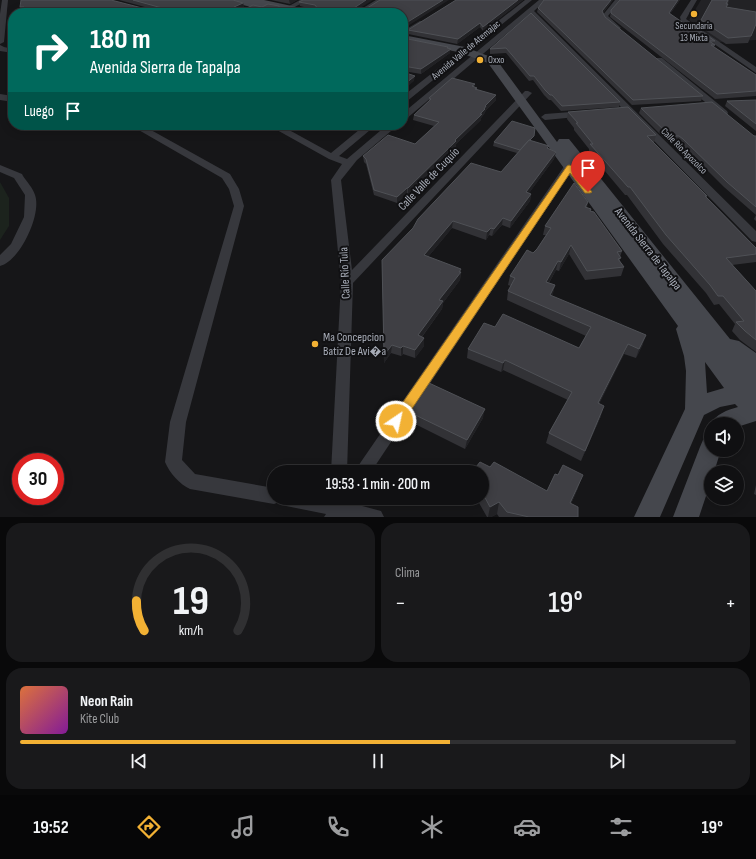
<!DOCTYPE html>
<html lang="es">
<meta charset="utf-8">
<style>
body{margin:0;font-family:"Sofia Sans Condensed",sans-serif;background:#19191b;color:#f1f3f6;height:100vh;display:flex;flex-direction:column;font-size:15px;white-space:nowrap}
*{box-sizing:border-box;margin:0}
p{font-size:13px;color:#9c9d9f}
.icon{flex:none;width:22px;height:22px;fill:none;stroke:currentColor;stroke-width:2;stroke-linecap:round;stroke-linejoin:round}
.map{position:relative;height:517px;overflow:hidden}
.sheet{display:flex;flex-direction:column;gap:6px;padding:6px;background:#09090a;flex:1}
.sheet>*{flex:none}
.top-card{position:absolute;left:8px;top:8px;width:400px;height:122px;border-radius:16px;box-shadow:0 2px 10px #0003,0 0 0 1px #303032;background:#00695c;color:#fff;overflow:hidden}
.fabs{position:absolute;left:704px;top:417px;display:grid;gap:8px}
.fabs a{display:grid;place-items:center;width:40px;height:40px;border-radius:50%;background:#101012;box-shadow:0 2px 10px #0003,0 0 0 1px #303032;font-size:20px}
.speed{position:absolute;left:12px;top:453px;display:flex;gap:8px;font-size:20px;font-weight:700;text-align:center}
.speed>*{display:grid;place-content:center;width:52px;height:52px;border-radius:50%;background:#101012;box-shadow:0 2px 10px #0003,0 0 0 1px #303032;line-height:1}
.speed .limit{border:6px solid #d22;background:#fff;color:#111}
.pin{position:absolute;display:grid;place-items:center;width:34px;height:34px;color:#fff;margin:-41px -17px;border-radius:50% 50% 50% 0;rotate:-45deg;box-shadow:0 0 4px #0007}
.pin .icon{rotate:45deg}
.me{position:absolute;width:44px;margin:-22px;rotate:34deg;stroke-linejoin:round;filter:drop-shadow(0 0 3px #0008)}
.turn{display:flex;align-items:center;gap:14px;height:84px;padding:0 16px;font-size:18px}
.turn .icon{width:52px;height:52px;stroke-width:2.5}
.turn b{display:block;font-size:28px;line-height:34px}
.then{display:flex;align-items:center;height:38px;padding:0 16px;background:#0003;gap:8px;font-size:15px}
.big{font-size:30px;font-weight:600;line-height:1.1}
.sheet .tile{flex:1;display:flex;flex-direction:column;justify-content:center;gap:6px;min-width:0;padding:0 14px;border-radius:16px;background:#19191b}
.sheet .dial{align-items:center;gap:0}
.dial svg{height:104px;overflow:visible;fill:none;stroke:#303032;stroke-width:7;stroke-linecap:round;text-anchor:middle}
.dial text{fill:#f1f3f6;stroke:none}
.song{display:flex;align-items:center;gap:12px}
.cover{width:48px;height:48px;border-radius:6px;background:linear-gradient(135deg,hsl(20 70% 55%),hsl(290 70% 35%))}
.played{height:4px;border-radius:2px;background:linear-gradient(90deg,#f2b134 60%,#303032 60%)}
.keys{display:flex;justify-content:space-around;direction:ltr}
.heat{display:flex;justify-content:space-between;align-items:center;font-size:22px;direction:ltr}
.sheet .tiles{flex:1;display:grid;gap:6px;grid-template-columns:1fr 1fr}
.tile:last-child{grid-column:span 2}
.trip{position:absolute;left:267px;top:465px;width:222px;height:40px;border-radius:20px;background:#101012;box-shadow:0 2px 10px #0003,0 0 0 1px #303032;font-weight:600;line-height:40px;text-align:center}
.dock{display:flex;height:64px;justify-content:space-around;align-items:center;background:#060607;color:#9c9d9f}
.dock .icon{width:28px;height:28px}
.dock .selected{color:#f2b134}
.dock b{font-size:18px;color:#f1f3f6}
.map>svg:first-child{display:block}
.built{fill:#222225}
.green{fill:#1c231d}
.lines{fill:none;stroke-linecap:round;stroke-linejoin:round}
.street{fill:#37383d;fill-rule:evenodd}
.secondary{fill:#45474d;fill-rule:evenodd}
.wall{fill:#323236}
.shaded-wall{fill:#212124}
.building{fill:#3f3f44;stroke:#4f5156}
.route{fill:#f2b134;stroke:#9d7322}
.poi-dot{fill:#f2b134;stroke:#111113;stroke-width:1.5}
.labels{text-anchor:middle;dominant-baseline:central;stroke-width:4;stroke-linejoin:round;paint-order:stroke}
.far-poi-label{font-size:10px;fill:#a8adb8;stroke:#111113}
.far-street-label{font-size:10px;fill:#a8adb8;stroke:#111113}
.street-label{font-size:12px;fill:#a8adb8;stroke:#111113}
.poi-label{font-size:12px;fill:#a8adb8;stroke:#111113;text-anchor:start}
</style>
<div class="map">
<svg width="756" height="517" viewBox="0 0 756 517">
<rect width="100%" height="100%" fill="#161618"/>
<!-- built -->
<path class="built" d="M701,0H756V40L719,42L689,20Z"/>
<!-- green -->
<path class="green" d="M0,182L9,198V226L0,240Z"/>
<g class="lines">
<!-- street -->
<path class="street" d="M2,0H8L4,42L0,44V14Z
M300,0H308L285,12L280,11Z
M376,0H384L363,13H355Z
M525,0H532L406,102L403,103V96Z
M539,0H546L534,11L756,231V242L752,241L530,14L406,119L403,120V113Z
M615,0H621L608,16L621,28L618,30L602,16Z
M691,0H697L686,19L756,67V73L681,21L680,17Z
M420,21L425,22L403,36V31Z
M0,45L4,47L13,49V53L0,51Z
M656,58H662L727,111L728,113L727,115H721L656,62Z
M525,91H528L532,93L353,283L347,472H331L341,282L331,180L342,164L329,159L268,125H280L331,153L365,125H376L339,156L347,159L387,125H398L357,160L341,180L352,270Z
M0,94L13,96V102L0,100Z
M584,111L587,112L588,114L587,116L545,120L541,117L545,114Z
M130,125H142L230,174L239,189L244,206L186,422L182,460L195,474L274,488V498H353L351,503L381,511L384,517H324L326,514L286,506L279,502L274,504L190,489C180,485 169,472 165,462L170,422L234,206L229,189L222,178Z
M569,164L574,167L371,472H354L565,165Z
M0,165L22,174L23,176C27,182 33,188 35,195C42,214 20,261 0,266V255L11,244L24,217L25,195L14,178L0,172Z"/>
<!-- secondary -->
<path class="secondary" d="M230,0H264L315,11L317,13H299L267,6L266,9L263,10L231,2Z
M403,35L465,47L496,59L557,142L559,139H569L730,339L739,341L756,353V421L737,427V424H711C716,414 727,410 738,407L735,404L720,407L704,415L660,517H634L685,409L686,371L684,356L676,329L678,326L488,63L458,52L403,41ZM705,362L724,388L707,393Z
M711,437V450H721L714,472H711V481L699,517H673L700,447L703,440Z"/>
</g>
<!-- wall -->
<path class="wall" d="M119,0H233L243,3L244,7L237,10H243L262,7L299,10H316H315L300,6L299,2L357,10L403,29L21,10L20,7L156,10Z
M271,0H297L290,4Z
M456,0H523L483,31L480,27L457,44L408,34V30Z
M544,0H613L603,13L605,17L703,96L701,101L632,105L537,12L538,8Z
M680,0L670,14L695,31L715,41L714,44L715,45L714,47L756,75V96L715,99L610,17L611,10Z
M712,0H729L727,7L756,24L748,43L726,44L699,26L701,20Z
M531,13L620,102L619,107L561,111L551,100H549L544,95L533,80L529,81L506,53L490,54V49Z
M403,38L448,48L450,53L421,74L403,71Z
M475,84L474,87L477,88V90L496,100L486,110L484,114L481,118V120L456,144V146L408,194H407L397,203L374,195L366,164L364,162L363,156L415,144L434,126L413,120L414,115L429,101V98Z
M756,100V131L725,106L727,101Z
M641,108L756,136V221L754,219L756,215L724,187L682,145L677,141L668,142L639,113Z
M568,112L656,135L654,143L707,196L706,197L756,248V262L732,265L756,291V352L740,340L732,331L735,324L719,304L714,305L706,293L663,244L627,195H625L589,152V149L574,130V128L567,119Z
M533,141L556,152L554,159L529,193L531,194L530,201L510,228L502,225L492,236L489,235L486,240L452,228L428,257L461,272L460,280L443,303L442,309L422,337L424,338V346L415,358L403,354L401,356L391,353L384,363L382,260L501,172L517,153L493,146L494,142Z
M588,202L587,207L622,251L620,257V261L624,267L621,276L585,280L569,254L559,271L556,270L549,283L555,285L552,296L643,344L636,358L624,354L599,404L601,416L581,461L546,443L549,433L568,400L503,370L501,372L467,358L468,349L495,327L579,348L586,336L507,300L508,291L511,286L508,285L510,276L537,249L546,235H543L545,226Z
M409,412L483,418L465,449L409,421Z
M490,467L547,491L578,488L571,504L578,517H499L497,514L491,517H487L479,503L480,500L478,498H482V472Z
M756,485V495L754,494Z"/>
<!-- shaded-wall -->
<path class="shaded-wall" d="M289,0H297L290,4Z
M366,0H373L354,12V13V8Z
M443,0H449L403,29V25Z
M518,0H523L483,31V27Z
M611,0H613L601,15L602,11Z
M678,0H680L668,17L669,13Z
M243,3L244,7L234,12V7Z
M480,23V27L457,44L458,39Z
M448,47V51L451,49L450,53L421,74V69Z
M415,76L414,81L406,88L403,89V84Z
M496,95V100L486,110L484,114L481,118V120L456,144V146L408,194V188L480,114L485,106Z
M556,152L554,159L524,200L526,192Z
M407,188V194L397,203V197Z
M531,194L530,201L510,228L511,221Z
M503,218L502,225L492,236L494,229Z
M453,221L452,228L423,263L424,255Z
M491,228L489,235L486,240L487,232Z
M571,245L569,254L559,271L561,262Z
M558,261L556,270L544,291L546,282Z
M461,269L460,280L443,303L442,309L417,343L418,335L439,300Z
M555,285L553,294L547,304L550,295Z
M646,335L643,344L636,358L639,349Z
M424,338V346L415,358V350Z
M628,344L624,354L594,413L598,403Z
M392,345L391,353L384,363V355Z
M403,346V354L401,356V348Z
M505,360L503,370L501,372L503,363Z
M604,406L601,416L581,461L585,451Z
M485,409L483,418L465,449L467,440Z
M583,475L578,488L566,515L570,503Z
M499,502L497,514L491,517H488L490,507Z"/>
<!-- building -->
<path class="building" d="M21,0H111L150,10H161L162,8L133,0H233L243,3L234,7V10H243L253,5L262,7L268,4L279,6V8L284,9L288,8L299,10H317L318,9L315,5L299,2L303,0H366L354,8V10H364L380,0H443L403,25V13H20L24,7H20Z
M456,0H518L483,27L480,23L458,39L408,30Z
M544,0H611L602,11L605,17L703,96L633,100L538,8Z
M620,0H678L669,13L695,31L696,28L715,41H709L715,45H711L756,75V91L717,94L611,13V10Z
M712,0H728L726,4H728L726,7L756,12V24L751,36L728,38L701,20Z
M531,13L620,102L562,106L552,95H550L545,90L534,76H530L506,48L490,49Z
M403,38L448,47L447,48L451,49L421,69L403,66Z
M403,72L415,76L406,83L403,84Z
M452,78L475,84L472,86L477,88L475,89L496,95L485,106H486L484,109H485L480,114H482L455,140L456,141L408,188H407L397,197L374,190L366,159L363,156L388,135L415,144L439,122L414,115L431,99L429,98Z
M756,100V124L727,101Z
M712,102L754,136H756V207L727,182L683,139L679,136H670L641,108Z
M628,107L656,135L647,136L707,196H705L756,248V254L726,258L756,291V340L745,331L736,322L744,321L723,296H718L710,285L666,235L630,187H628L590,144H593L576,123H578L568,112Z
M512,121L535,128L534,136L530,140H529L520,150L494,142Z
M529,140L549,146L547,148L556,152L526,192L531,194L511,221L503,218L494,229L491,228L487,232L453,221L424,255L461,269L459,272H461L439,300L443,301L418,335L424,338L415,350L403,346L401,348L392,345L384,355L382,260L413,228L418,219L471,163L501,172Z
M574,183L588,202L585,207L591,209L590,211L594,212L622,251L617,252L621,258L618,259L624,267L587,271L571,245L561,262L558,261L546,282L555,285L550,295L646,335L639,349L628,344L598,403L604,406L585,451L549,433L572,392L505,360L503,363L468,349L484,323L495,327L503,314L579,348L591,327L508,291L515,278L510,276L527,250L533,253L537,249L551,228L545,226Z
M429,383L485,409L467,440L409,412Z
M480,462L490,467L494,462L547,491L555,474L558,475L563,465L583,475L570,503L578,507V517H529L507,512L499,502L490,507L482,492V472H472Z"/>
<!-- route -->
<path class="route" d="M569,165L572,166L592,192L590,193H585L570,173L401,425L396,426L392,425L390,421L392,418L567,166Z"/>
<!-- markers -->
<g class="poi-dot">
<circle cx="694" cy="14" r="4"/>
<circle cx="480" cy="60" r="4"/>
<circle cx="315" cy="344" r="4"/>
</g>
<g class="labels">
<!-- far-poi labels -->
<g class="far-poi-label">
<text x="694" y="26">Secundaria<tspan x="694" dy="12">13 Mixta</tspan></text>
<text x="488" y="60" text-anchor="start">Oxxo</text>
</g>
<!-- far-street labels -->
<g class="far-street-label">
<text transform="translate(466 50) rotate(-40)">Avenida Valle de Atemajac</text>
<text transform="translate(684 151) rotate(45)">Calle Río Apozolco</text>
</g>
<!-- street labels -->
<g class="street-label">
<text transform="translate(429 179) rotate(-46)">Calle Valle de Cuquío</text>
<text transform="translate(648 249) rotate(52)">Avenida Sierra de Tapalpa</text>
<text transform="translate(345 273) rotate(-93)">Calle Río Tula</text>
</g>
<!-- poi labels -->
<g class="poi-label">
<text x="323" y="337">Ma Concepcion<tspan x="323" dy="14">Batiz De Avi�a</tspan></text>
</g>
</g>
</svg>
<div class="fabs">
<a><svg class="icon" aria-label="sound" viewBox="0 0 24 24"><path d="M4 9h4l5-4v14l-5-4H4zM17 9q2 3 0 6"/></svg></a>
<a><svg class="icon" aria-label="layers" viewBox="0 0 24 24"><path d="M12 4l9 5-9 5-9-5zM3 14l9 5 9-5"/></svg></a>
</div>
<div class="speed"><div class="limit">30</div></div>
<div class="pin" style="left:588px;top:192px;background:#d93025"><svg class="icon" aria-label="arrive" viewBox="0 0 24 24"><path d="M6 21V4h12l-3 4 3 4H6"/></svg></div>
<svg class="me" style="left:396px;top:421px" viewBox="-20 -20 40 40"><circle r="17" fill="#f2b134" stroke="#fff" stroke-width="3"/><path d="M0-11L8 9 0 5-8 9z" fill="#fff"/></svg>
<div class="trip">19:53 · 1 min · 200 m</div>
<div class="top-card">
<div class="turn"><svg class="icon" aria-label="right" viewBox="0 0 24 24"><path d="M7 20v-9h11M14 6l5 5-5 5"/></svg><div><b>180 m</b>Avenida Sierra de Tapalpa</div></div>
<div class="then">Luego<svg class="icon" aria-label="arrive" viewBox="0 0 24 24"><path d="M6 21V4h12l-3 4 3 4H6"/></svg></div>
</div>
</div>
<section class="sheet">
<div class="tiles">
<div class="tile dial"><svg viewBox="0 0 100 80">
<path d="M14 69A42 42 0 1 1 86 69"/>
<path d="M14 69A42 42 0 0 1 8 46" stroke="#f2b134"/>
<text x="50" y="56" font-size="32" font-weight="700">19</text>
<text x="50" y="72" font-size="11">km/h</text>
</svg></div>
<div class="tile"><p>Clima</p>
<div class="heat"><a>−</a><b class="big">19°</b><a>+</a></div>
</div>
<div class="tile">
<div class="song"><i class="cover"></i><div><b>Neon Rain</b><p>Kite Club</p></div></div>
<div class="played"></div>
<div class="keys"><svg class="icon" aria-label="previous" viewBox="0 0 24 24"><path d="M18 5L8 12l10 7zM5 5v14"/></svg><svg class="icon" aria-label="pause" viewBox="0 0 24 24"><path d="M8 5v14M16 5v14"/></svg><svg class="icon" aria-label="next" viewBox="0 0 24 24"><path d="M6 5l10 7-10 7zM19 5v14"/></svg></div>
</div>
</div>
</section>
<nav class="dock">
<b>19:52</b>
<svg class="icon selected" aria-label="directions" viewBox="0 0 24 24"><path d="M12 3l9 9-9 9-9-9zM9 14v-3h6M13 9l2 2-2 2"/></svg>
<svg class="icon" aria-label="music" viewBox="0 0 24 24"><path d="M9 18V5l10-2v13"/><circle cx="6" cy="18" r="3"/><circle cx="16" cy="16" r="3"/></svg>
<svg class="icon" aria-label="phone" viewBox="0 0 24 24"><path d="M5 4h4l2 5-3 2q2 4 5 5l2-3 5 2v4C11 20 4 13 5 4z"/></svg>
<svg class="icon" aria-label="climate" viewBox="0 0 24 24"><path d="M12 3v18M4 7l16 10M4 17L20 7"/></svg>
<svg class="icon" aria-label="car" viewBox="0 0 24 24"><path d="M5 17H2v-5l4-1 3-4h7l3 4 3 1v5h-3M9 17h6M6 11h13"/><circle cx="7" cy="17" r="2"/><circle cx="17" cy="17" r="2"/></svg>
<svg class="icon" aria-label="filters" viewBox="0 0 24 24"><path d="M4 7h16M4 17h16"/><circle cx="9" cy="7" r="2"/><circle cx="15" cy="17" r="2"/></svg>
<b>19°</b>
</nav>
